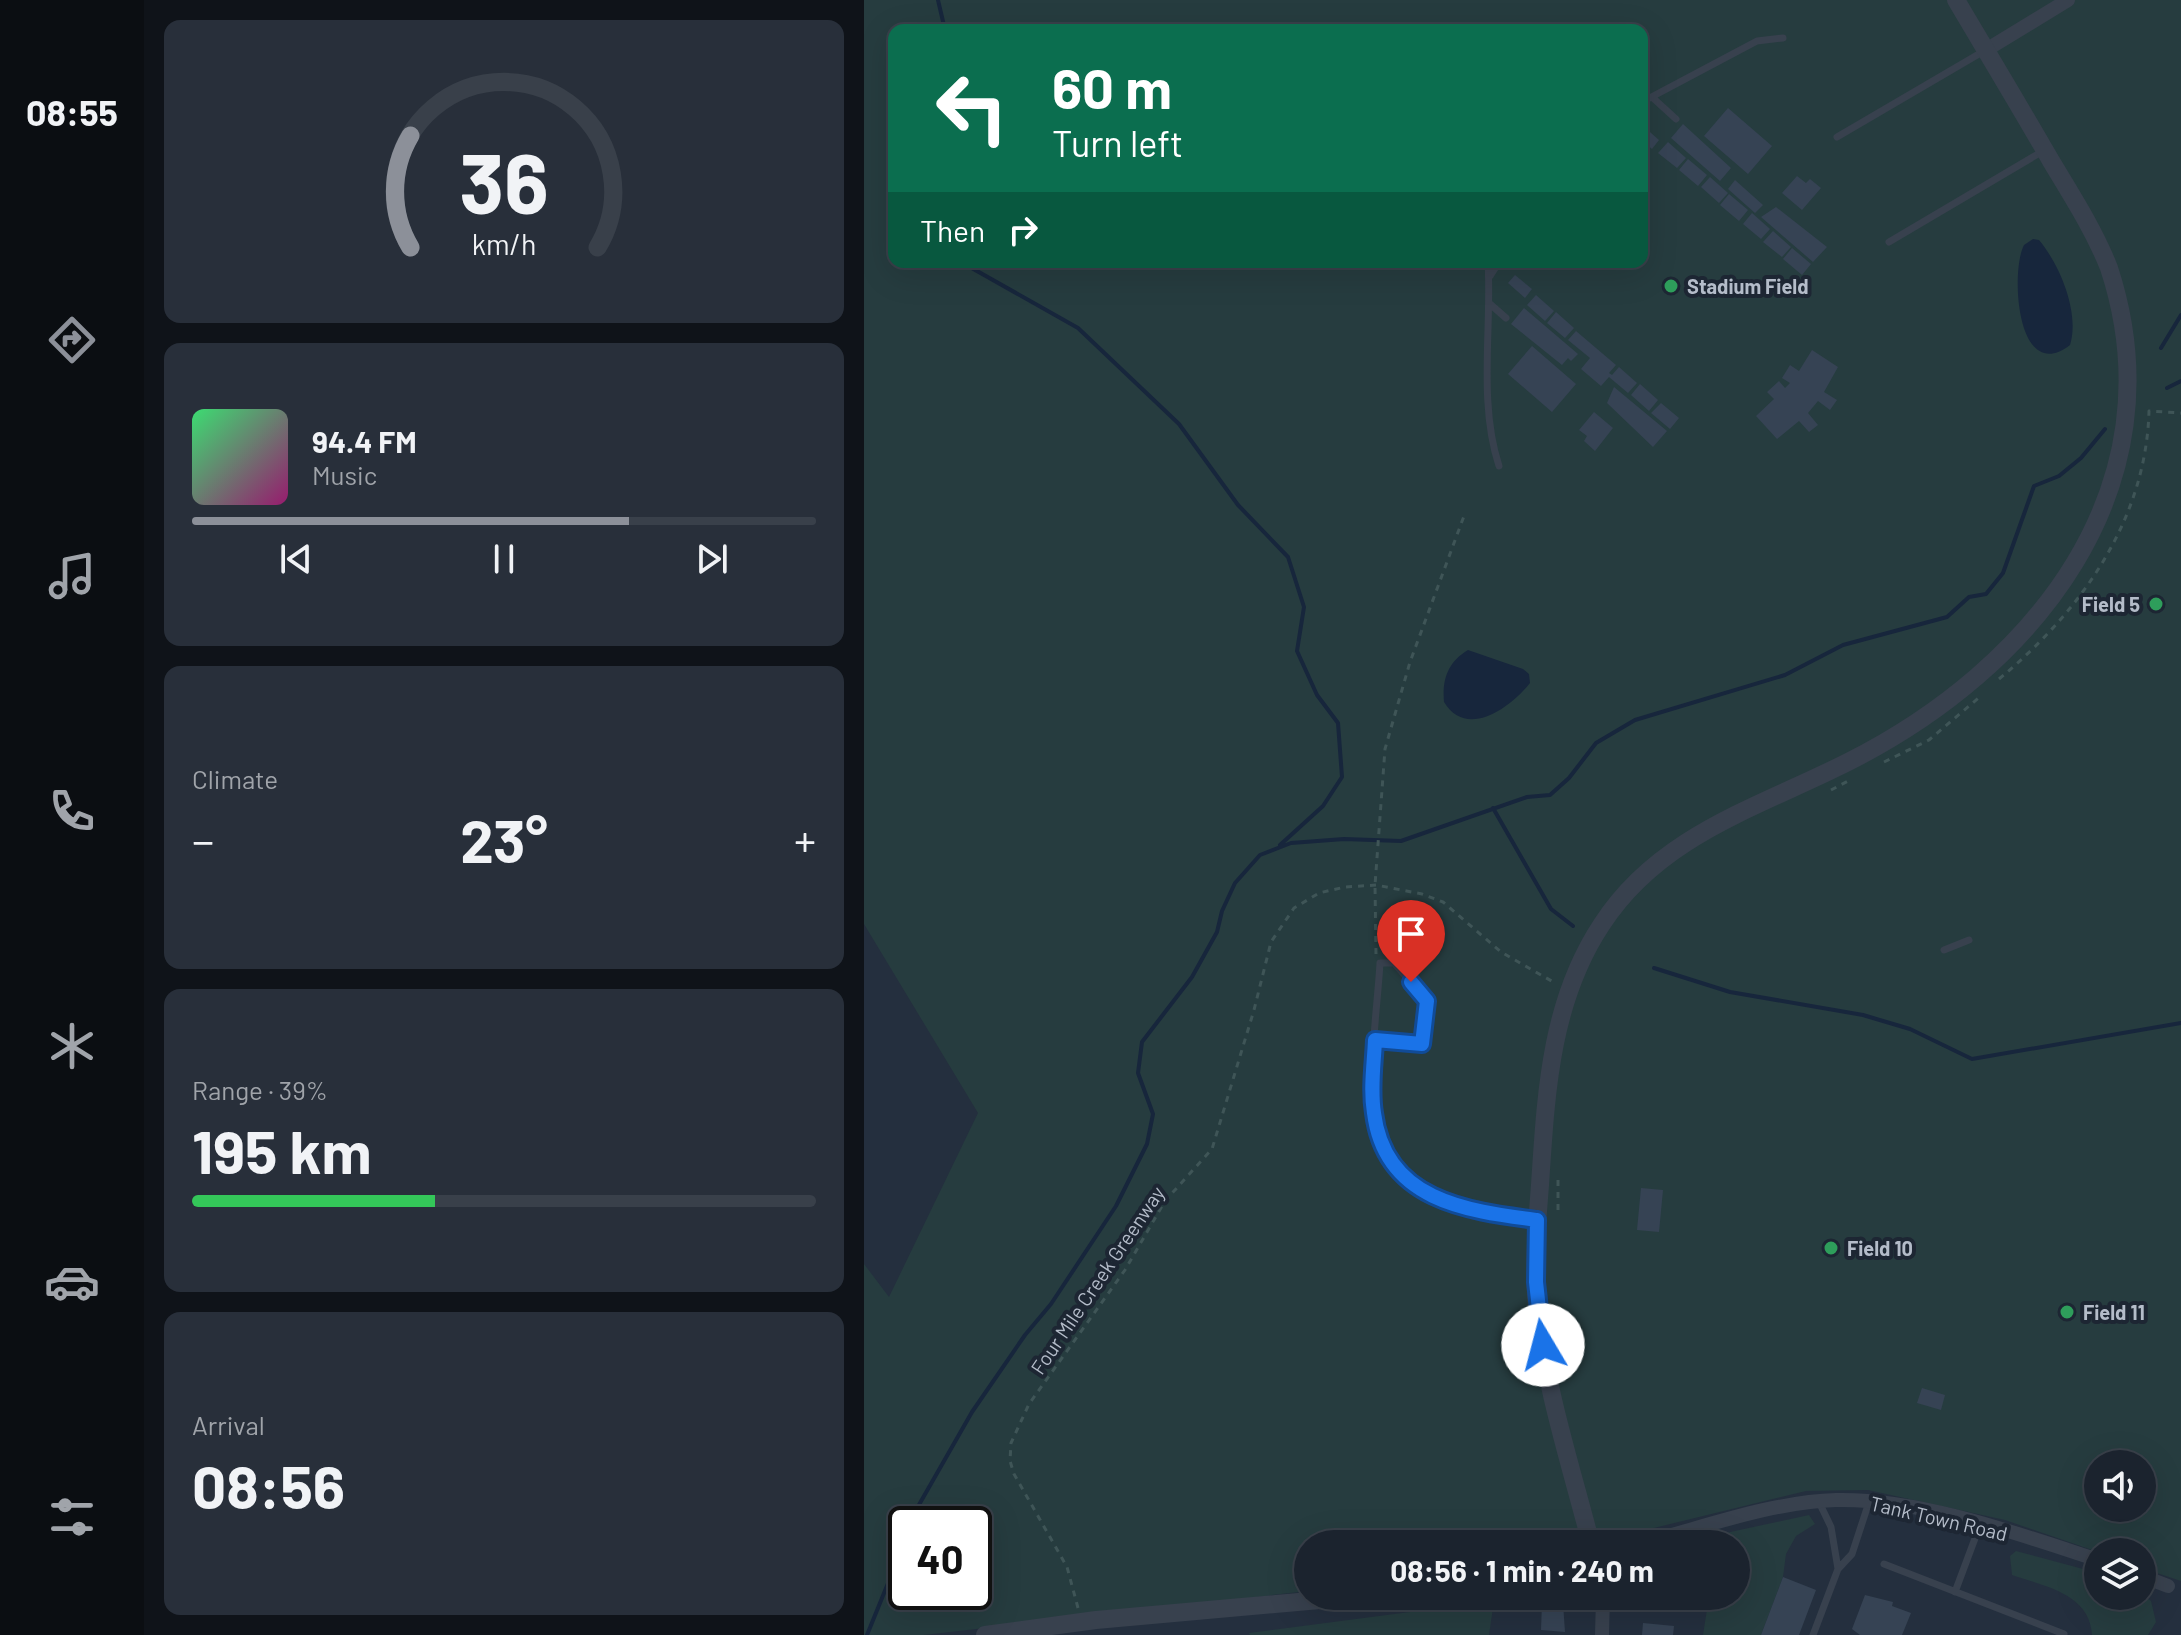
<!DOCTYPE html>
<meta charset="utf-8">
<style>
body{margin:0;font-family:Barlow,sans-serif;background:#282f3a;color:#f1f3f6;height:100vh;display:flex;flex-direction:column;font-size:30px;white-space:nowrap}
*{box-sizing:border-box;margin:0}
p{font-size:26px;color:#a0a4aa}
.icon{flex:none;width:44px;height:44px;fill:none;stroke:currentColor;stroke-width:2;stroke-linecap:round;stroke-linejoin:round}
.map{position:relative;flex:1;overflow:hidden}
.side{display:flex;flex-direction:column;gap:20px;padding:20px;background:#0f1319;width:720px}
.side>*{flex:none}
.top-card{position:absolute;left:24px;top:24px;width:760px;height:244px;border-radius:16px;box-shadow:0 8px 32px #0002,0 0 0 2px #39404a;background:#0b6e4f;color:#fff;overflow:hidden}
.controls{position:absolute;left:1220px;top:1450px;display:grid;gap:16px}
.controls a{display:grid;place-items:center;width:72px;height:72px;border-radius:50%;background:#1b232e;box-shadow:0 8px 32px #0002,0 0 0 2px #39404a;font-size:40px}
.speed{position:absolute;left:24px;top:1506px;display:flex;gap:16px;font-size:40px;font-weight:700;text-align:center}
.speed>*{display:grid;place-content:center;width:104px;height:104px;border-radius:50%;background:#1b232e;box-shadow:0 8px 32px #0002,0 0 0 2px #39404a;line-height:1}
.speed .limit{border:4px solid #111;border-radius:12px;background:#fff;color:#111}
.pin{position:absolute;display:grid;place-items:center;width:68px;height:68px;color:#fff;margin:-82px -34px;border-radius:50% 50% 50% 0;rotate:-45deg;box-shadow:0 0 8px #0007}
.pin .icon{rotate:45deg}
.me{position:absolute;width:88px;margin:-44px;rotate:352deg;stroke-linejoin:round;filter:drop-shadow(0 0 6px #0008)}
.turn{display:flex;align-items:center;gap:28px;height:168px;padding:0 32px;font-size:36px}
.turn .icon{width:104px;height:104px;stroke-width:2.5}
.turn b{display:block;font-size:56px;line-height:68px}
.then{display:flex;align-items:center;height:76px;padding:0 32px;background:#0003;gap:16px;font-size:30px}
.big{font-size:60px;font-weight:700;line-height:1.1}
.side .widget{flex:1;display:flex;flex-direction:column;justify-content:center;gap:12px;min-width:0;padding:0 28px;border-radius:16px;background:#282f3a}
.side .dial{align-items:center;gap:0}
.dial svg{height:208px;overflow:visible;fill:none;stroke:#39404a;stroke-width:7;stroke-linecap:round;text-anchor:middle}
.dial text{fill:#f1f3f6;stroke:none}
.song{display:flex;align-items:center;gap:24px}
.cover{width:96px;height:96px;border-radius:12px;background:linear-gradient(135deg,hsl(140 70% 55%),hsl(320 70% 35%))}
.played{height:8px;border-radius:4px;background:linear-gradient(90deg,#8c9099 70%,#39404a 70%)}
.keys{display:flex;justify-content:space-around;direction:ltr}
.heat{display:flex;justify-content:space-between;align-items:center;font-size:44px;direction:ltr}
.charge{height:12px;border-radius:6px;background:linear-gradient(90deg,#34c759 39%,#39404a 0)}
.trip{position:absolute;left:430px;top:1530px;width:456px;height:80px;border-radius:40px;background:#1b232e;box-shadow:0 8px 32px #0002,0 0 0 2px #39404a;font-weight:700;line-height:80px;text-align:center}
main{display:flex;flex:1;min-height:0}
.dock{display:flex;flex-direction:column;width:144px;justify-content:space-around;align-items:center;background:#0b0e12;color:#a0a4aa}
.dock .icon{width:56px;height:56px}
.dock .selected{color:#8c9099}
.dock b{font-size:36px;color:#f1f3f6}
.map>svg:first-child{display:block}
.green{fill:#263c3f;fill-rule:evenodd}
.water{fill:#17263c}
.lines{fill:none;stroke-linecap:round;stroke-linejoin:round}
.stream{stroke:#17263c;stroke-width:4}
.building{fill:#364354}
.path{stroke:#3f5557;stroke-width:3;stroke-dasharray:6 6;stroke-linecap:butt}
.service{stroke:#38414e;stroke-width:7}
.minor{stroke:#38414e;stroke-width:14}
.tertiary{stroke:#38414e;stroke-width:18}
.route-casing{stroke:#114b97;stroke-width:20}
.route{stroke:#1a73e8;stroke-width:14}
.leisure-dot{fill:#2e9e5b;stroke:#1d2633;stroke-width:3}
.labels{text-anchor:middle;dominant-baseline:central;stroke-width:8;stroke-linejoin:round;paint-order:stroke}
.poi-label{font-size:20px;font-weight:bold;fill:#b4bcc9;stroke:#1d2633;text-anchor:start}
.street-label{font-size:20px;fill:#b4bcc9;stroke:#1d2633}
</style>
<main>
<nav class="dock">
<b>08:55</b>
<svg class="icon selected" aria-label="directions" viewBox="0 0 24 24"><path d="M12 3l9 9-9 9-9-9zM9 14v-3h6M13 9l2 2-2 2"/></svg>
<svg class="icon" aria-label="music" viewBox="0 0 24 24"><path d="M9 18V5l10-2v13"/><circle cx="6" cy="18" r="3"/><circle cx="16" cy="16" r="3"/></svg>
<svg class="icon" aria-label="phone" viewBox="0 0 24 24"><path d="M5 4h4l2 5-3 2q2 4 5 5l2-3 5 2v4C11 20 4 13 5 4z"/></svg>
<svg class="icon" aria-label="climate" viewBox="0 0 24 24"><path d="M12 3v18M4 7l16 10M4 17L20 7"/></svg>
<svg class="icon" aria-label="car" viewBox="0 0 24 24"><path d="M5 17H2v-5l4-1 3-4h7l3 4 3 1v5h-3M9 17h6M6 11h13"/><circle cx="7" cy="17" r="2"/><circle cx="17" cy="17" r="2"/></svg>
<svg class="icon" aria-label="filters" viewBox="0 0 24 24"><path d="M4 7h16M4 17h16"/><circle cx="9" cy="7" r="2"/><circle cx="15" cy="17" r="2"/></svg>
</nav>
<section class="side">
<div class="widget dial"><svg viewBox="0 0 100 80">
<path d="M14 69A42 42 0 1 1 86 69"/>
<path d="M14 69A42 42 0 0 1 14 26" stroke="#8c9099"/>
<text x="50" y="56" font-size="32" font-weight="700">36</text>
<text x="50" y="72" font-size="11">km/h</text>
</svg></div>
<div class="widget">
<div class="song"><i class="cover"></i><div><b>94.4 FM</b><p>Music</p></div></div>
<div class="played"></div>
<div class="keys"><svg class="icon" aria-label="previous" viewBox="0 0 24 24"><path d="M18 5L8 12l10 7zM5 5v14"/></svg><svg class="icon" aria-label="pause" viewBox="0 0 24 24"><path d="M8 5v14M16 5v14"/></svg><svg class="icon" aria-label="next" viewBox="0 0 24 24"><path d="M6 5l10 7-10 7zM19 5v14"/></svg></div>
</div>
<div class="widget"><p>Climate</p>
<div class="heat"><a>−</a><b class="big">23°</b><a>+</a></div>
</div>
<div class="widget"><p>Range · 39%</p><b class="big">195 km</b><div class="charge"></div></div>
<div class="widget"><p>Arrival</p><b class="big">08:56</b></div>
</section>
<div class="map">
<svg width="1317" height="1635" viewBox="0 0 1317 1635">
<rect width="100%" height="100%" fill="#242f3e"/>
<!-- green -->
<path class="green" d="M0,0H1317V1581L1278,1568V1552H1234L1141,1520L1004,1490L942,1491L724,1544H444V1591L60,1635H0V1264L25,1297L114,1113L0,924ZM30,30H778V262H30ZM1234,1464H1278V1508H1234ZM42,1524H110V1592H42Z
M945,1515L951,1524L932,1536L922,1554L919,1577L897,1635H839L845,1596H872V1544H840L843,1537Z
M1152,1551L1234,1573V1596L1278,1594L1287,1601L1292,1622L1284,1635H1228C1226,1593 1179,1586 1148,1575L1146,1556Z
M630,1601L625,1635H386L385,1633Z"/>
<!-- water -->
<path class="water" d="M1169,239L1175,240C1196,265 1216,313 1206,345C1153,386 1146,272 1160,245Z
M604,650L659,669L665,674L666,683C647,707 603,740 580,702C578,679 584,662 604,650Z"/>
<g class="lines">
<!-- stream -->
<path class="stream" d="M74,0L81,30
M97,262L214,328L315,424L374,505L424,557L440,607L433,651L453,695L474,723L478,777L459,806L416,845
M1297,348L1317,315
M1303,388L1317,381
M629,808L687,909L709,926
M790,968L866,992L999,1015L1046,1029L1108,1059L1317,1023
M44,1524L108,1412L161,1335L187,1304L252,1206L283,1144L289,1114L274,1073L278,1042L328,977L353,932L358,911L371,883L396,855L427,843L480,839L537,841L663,797L686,795L705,778L732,743L771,720L921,675L979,645L1083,617L1105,597L1122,594L1139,573L1170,486L1195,476L1217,458L1241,429
M3,1635L42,1539"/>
</g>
<!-- building -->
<path class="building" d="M864,108L908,146L884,174L840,136Z
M819,124L867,168L856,181L807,138Z
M778,125L795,140L788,149L778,140Z
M804,142L822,158L813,168L794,153Z
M824,159L843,175L834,186L815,170Z
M933,176L942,183L946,179L957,188L938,210L918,193Z
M846,177L864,193L855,203L837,187Z
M871,180L899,205L891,213L864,189Z
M865,194L884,210L875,221L856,205Z
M912,207L963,247L949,262L897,217Z
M888,213L906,229L897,239L879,224Z
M909,231L927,247L918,257L899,242Z
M928,248L947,264L938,275L919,259Z
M651,275L668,289L661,298L644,283Z
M672,295L690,311L681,321L663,305Z
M660,308L714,354L707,361L704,358L698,365L647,324Z
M692,312L710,328L701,338L683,323Z
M712,331L752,365L745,373L748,375L755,367L773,383L764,393L745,377L737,386L717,369L726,358L704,340Z
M668,346L712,384L688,412L644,374Z
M948,350L974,367L960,392L973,400L966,410L954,401L944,413L954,425L945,432L935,421L913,439L892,416L910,399L903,392L915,381L921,388L926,383L918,378L926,365L935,371Z
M776,384L794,400L785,411L767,395Z
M750,387L803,431L789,447L743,403Z
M797,403L815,418L806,429L787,413Z
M730,412L749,428L731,451L720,441L723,436L715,430Z
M777,1188L799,1190L795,1232L773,1230Z
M1058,1388L1081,1395L1077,1410L1053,1403Z
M919,1577L952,1590L935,1635H897Z
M1001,1595L1029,1602L1028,1606L1047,1613L1038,1635H996L988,1629Z
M778,1596H804V1600L801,1604H778Z
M678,1602L699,1603L701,1632L677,1630Z
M779,1623L810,1626L809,1635H778Z"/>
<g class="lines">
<!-- path -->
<path class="path" d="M1135,679C1216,612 1282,521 1285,411L1317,413
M1020,762L1065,740L1118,695
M967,790L988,779
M512,954L511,885L521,749L546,662L600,516
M694,1210V1178
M214,1608L203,1567L150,1474L146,1461L147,1443L165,1404L261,1270L301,1201L348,1149L390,1010L407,942L430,908L455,893L481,887L512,885L558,894L579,902L637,952L691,983"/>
<!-- service -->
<path class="service" d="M789,98L812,119
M778,102L893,41L919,38
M973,137L1120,51
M1025,242L1179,151
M624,262C628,328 614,402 635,466
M626,276L635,262
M626,304L642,318
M1080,950L1105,940
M511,1040L558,1044L563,1001L530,963H516C511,1051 481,1173 592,1207C617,1215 645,1216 671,1220
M955,1502L967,1527L974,1569L988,1554L1005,1502
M1020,1564L1200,1634
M1091,1592L1116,1525
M949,1635L974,1569"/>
<!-- minor -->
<path class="minor" d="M1122,50L1204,0
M775,1544C838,1528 906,1502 972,1500C1055,1498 1155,1534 1234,1560
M1278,1576L1304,1586
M738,1635L739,1596"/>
<!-- tertiary -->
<path class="tertiary" d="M727,1544C707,1466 681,1387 673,1307C669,1266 673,1225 676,1185C682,1094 686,1002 738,924C796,835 893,808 984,762C1169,669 1317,488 1245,268C1230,230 1208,196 1187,161C1156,107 1124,54 1092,0
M121,1635L232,1620L501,1596"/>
</g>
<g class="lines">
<defs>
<path id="route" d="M547,982L563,1001L558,1044L511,1040C510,1064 506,1089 510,1113C521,1201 603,1211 673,1220L672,1282L679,1345"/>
</defs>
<!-- route casing -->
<use href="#route" class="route-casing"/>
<!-- route -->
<use href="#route" class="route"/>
</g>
<!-- markers -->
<g class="leisure-dot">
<circle cx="807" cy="286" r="8"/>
<circle cx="1292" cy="604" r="8"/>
<circle cx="967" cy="1248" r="8"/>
<circle cx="1203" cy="1312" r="8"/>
</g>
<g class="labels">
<!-- poi labels -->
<g class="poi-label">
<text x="823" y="286">Stadium Field</text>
<text x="1276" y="604" text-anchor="end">Field 5</text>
<text x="983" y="1248">Field 10</text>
<text x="1219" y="1312">Field 11</text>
</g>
<!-- street labels -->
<g class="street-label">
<text transform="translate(233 1280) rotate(-56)">Four Mile Creek Greenway</text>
<text transform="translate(1075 1518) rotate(13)">Tank Town Road</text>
</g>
</g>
</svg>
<div class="controls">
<a><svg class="icon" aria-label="sound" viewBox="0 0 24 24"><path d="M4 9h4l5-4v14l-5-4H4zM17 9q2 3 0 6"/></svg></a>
<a><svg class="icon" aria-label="layers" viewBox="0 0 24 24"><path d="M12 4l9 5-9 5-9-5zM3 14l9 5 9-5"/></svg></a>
</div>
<div class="speed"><div class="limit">40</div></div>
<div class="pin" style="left:547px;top:982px;background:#d93025"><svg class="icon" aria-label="arrive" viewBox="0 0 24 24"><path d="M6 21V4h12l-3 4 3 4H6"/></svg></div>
<svg class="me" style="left:679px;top:1345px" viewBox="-20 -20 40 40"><circle r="19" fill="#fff"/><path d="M0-13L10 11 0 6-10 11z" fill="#1a73e8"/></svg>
<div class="trip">08:56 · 1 min · 240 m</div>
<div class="top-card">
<div class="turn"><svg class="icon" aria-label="left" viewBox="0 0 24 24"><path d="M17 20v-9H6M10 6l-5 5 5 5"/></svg><div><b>60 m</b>Turn left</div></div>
<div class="then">Then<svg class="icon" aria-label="right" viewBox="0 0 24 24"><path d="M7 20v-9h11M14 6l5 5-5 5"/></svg></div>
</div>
</div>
</main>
